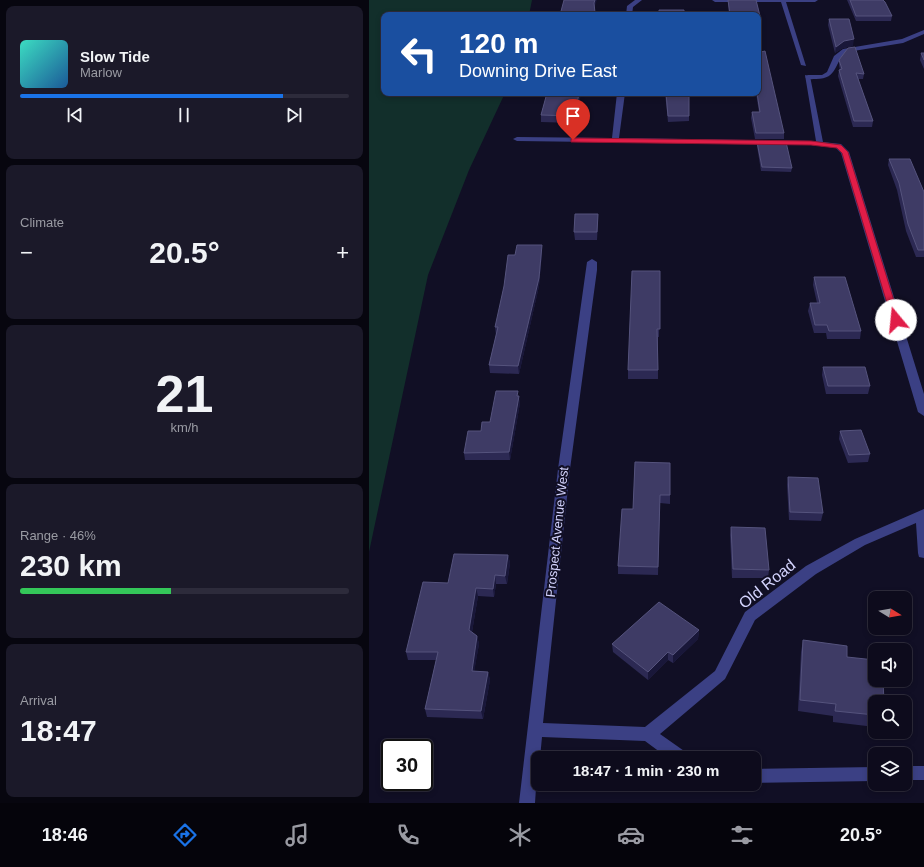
<!DOCTYPE html>
<meta charset="utf-8">
<style>
body{margin:0;font-family:Helvetica,sans-serif;background:#1b1929;color:#f1f3f6;height:100vh;display:flex;flex-direction:column;font-size:15px;white-space:nowrap}
*{box-sizing:border-box;margin:0}
p{font-size:13px;color:#9a9ba3}
.icon{flex:none;width:22px;height:22px;fill:none;stroke:currentColor;stroke-width:2;stroke-linecap:round;stroke-linejoin:round}
.map{position:relative;flex:1;overflow:hidden}
.details{display:flex;flex-direction:column;gap:6px;padding:6px;background:#07060f;width:369px}
.details>*{flex:none}
.guide{position:absolute;left:12px;top:12px;width:380px;height:84px;border-radius:8px;box-shadow:0 2px 6px #0003,0 0 0 1px #2d2b3b;background:#1a4fa0;color:#fff;overflow:hidden}
.needle{width:26px;rotate:101deg}
.controls{position:absolute;left:499px;top:591px;display:grid;gap:8px}
.controls a{display:grid;place-items:center;width:44px;height:44px;border-radius:8px;background:#0d0b1c;box-shadow:0 2px 6px #0003,0 0 0 1px #2d2b3b;font-size:20px}
.speed{position:absolute;left:12px;top:739px;display:flex;gap:8px;font-size:20px;font-weight:700;text-align:center}
.speed>*{display:grid;place-content:center;width:52px;height:52px;border-radius:50%;background:#0d0b1c;box-shadow:0 2px 6px #0003,0 0 0 1px #2d2b3b;line-height:1}
.speed .limit{border:2px solid #111;border-radius:6px;background:#fff;color:#111}
.pin{position:absolute;display:grid;place-items:center;width:34px;height:34px;color:#fff;margin:-41px -17px;border-radius:50% 50% 50% 0;rotate:-45deg;box-shadow:0 0 4px #0007}
.pin .icon{rotate:45deg}
.me{position:absolute;width:44px;margin:-22px;rotate:343deg;stroke-linejoin:round;filter:drop-shadow(0 0 3px #0008)}
.turn{display:flex;align-items:center;gap:14px;height:84px;padding:0 12px;font-size:18px}
.turn .icon{width:52px;height:52px;stroke-width:2.5}
.turn b{display:block;font-size:28px;line-height:34px}
.big{font-size:30px;font-weight:600;line-height:1.1}
.details .card{flex:1;display:flex;flex-direction:column;justify-content:center;gap:6px;min-width:0;padding:0 14px;border-radius:8px;background:#1b1929}
.details .dial{align-items:center;gap:0}
.dial b{font-size:52px;line-height:1}
.song{display:flex;align-items:center;gap:12px}
.cover{width:48px;height:48px;border-radius:6px;background:linear-gradient(135deg,hsl(170 70% 55%),hsl(210 70% 35%))}
.played{height:4px;border-radius:2px;background:linear-gradient(90deg,#1a73e8 80%,#2d2b3b 80%)}
.keys{display:flex;justify-content:space-around;direction:ltr}
.heat{display:flex;justify-content:space-between;align-items:center;font-size:22px;direction:ltr}
.charge{height:6px;border-radius:3px;background:linear-gradient(90deg,#34c759 46%,#2d2b3b 0)}
.trip{position:absolute;left:162px;top:751px;width:230px;height:40px;border-radius:8px;background:#0d0b1c;box-shadow:0 2px 6px #0003,0 0 0 1px #2d2b3b;font-weight:600;line-height:40px;text-align:center}
.tab-bar{display:flex;height:64px;justify-content:space-around;align-items:center;background:#05040b;color:#9a9ba3}
.tab-bar .icon{width:28px;height:28px}
.tab-bar .current{color:#1a73e8}
.tab-bar b{font-size:18px;color:#f1f3f6}
main{display:flex;flex:1;min-height:0}
.map>svg:first-child{display:block}
.green{fill:#122f2b}
.lines{fill:none;stroke-linecap:round;stroke-linejoin:round}
.service{fill:#3b4084;fill-rule:evenodd}
.minor{fill:#3b4084;fill-rule:evenodd}
.wall{fill:#2c2953}
.shaded-wall{fill:#191739}
.building{fill:#3e3b65;stroke:#55537d}
.route{fill:#e11d48;stroke:#92132f}
.labels{text-anchor:middle;dominant-baseline:central;stroke-width:4;stroke-linejoin:round;paint-order:stroke}
.street-label{font-size:13px;fill:#d4d4fe;stroke:#110f25}
.near-street-label{font-size:16px;fill:#d4d4fe;stroke:#110f25}
</style>
<main>
<section class="details">
<div class="card">
<div class="song"><i class="cover"></i><div><b>Slow Tide</b><p>Marlow</p></div></div>
<div class="played"></div>
<div class="keys"><svg class="icon" aria-label="previous" viewBox="0 0 24 24"><path d="M18 5L8 12l10 7zM5 5v14"/></svg><svg class="icon" aria-label="pause" viewBox="0 0 24 24"><path d="M8 5v14M16 5v14"/></svg><svg class="icon" aria-label="next" viewBox="0 0 24 24"><path d="M6 5l10 7-10 7zM19 5v14"/></svg></div>
</div>
<div class="card"><p>Climate</p>
<div class="heat"><a>−</a><b class="big">20.5°</b><a>+</a></div>
</div>
<div class="card dial"><b>21</b><p>km/h</p></div>
<div class="card"><p>Range · 46%</p><b class="big">230 km</b><div class="charge"></div></div>
<div class="card"><p>Arrival</p><b class="big">18:47</b></div>
</section>
<div class="map">
<svg width="555" height="803" viewBox="0 0 555 803">
<rect width="100%" height="100%" fill="#110f25"/>
<!-- green -->
<path class="green" d="M0,0H163L160,15H15V93H136L100,170L59,275L0,552Z"/>
<g class="lines">
<!-- service -->
<path class="service" d="M555,30V34L534,43L478,52C464,62 470,79 447,79C443,79 439,80 436,77L439,75H453L458,72L465,56L474,49L533,39Z"/>
<!-- minor -->
<path class="minor" d="M266,0H273L264,7L263,15H257L258,6Z
M343,0H449L446,2H417L437,66L432,65L412,2H346Z
M436,75L441,76L454,142L472,144L480,152L555,394V416L549,412L472,153L467,148L442,145L148,141L144,139L148,137L243,138L248,93H256L250,138L447,141Z
M223,259L228,262V270L201,469L174,723L276,727L346,671L376,612L437,566L486,539L555,509V558L550,557L549,553L547,523L496,545L447,574L386,620L356,679L291,734L318,753L320,758H299L276,741L173,737L171,758H169L166,803H150L189,469L218,262Z
M536,766H555V780H536Z
M506,767V781L385,783V769Z"/>
</g>
<!-- wall -->
<path class="wall" d="M359,0H387L392,20L391,26H389V15H360Z
M478,0H514L523,16L522,21H487Z
M460,19L484,46L474,48L466,53L459,25Z
M392,52L415,133V139H386L382,118L383,112H390L387,93H389Z
M552,53H555V69L551,60Z
M470,60L495,74L494,79H489L504,121L503,127H484L469,76L470,70H471L470,65Z
M178,93H212L206,123L172,122V115Z
M296,93H320V121L299,122Z
M388,142L423,168L422,172L392,171L388,146Z
M520,159L555,192V257H547L537,231L528,190L519,165Z
M229,214V221L228,240H206L205,232Z
M173,252L170,286L150,374L121,373L120,365L127,335L126,327L146,255Z
M291,271L290,337H289V379H259V370Z
M445,277L492,331L491,339H458L457,333H445L439,311L441,303H448L444,285Z
M454,367L501,386L499,394H457L453,375Z
M149,396L151,403L141,460H96L95,453L112,431L121,422Z
M471,431L501,454L499,462L479,463L470,439Z
M266,462L301,495V504L291,503L289,575L249,574V566L264,509Z
M419,477L454,513L452,521L420,520L418,485Z
M362,527L400,570L399,578H363L361,535Z
M139,555L141,563L138,584H127L125,597L109,596L103,632L108,636L110,644L105,671L119,672L121,680L114,719L58,717L56,709L67,660H39L37,652L79,583Z
M330,630L329,639L304,663L299,660L279,680L244,652L243,644Z
M434,640L478,657L506,702V727L464,722V716L429,711L432,652Z"/>
<!-- shaded-wall -->
<path class="shaded-wall" d="M226,0H228L225,9V3Z
M485,39L484,46L474,48L466,53L467,47L475,41Z
M210,93H212L206,123V116Z
M229,214V221L228,240V232Z
M173,245V252L170,286L150,374L149,366Z
M150,396L151,403L141,460L140,452Z
M139,555L141,563L138,584L136,576Z
M126,575L127,584L125,597L124,589Z
M107,588L109,596L102,638L100,630Z
M330,630L329,639L304,663V655Z
M108,636L110,644L104,679L103,671Z
M299,652V660L279,680V672Z
M119,672L121,680L114,719L112,711Z"/>
<!-- building -->
<path class="building" d="M195,0H226L225,3L226,13H223V15H191Z
M359,0H387L392,20H389V15H361Z
M481,0H514L516,2L523,16H487Z
M290,10H315V15H290Z
M460,19H480L485,39L475,41L467,47Z
M389,30L392,52L396,51L415,133H387L383,112H391L388,93H389Z
M486,47L495,74L487,73L504,121H485L470,70L473,69L470,60L479,48Z
M552,53H555V60Z
M178,93H210L206,116L172,115Z
M297,93H320V116H299Z
M388,142H417L423,168L393,167Z
M520,159H541L555,192V250H549L539,224L530,183Z
M206,214H229L228,232H205Z
M148,245H173L170,278L149,366L120,365L129,327H126L135,286L139,255H146Z
M263,271H291V329H288L289,370H259Z
M445,277H476L492,331H460L458,325H446L441,303H451Z
M454,367H496L501,386H459Z
M127,391H149L148,396H150L140,452L95,453L99,431H112L113,422H121Z
M492,430L501,454L480,455L471,431Z
M266,462L301,463V495H291L289,567L249,566L253,509H264Z
M419,477L449,478L454,513L421,512Z
M362,527L396,528L400,570L364,569Z
M85,554L139,555L136,576L126,575L124,589L107,588L100,630L108,636L103,671L119,672L112,711L56,709L69,652H37L54,582L79,583Z
M290,602L330,630L304,655L299,652L279,672L243,644Z
M434,640L478,646V657L506,660V680H514L515,702H506V715L466,711L467,704L431,700Z"/>
<!-- route -->
<path class="route" d="M204,138L442,141L472,145L479,152L531,320L527,323L523,320L473,153L468,148L442,145L202,142V139Z"/>
<g class="labels">
<!-- street labels -->
<g class="street-label">
<text transform="translate(188 532) rotate(-84)">Prospect Avenue West</text>
</g>
<!-- near-street labels -->
<g class="near-street-label">
<text transform="translate(398 584) rotate(-39)">Old Road</text>
</g>
</g>
</svg>
<div class="controls">
<a><svg class="needle" viewBox="-14 -14 28 28"><path d="M0-13l5 13h-10z" fill="#e53935"/><path d="M0 13l5-13h-10z" fill="#9a9ba3"/></svg></a>
<a><svg class="icon" aria-label="sound" viewBox="0 0 24 24"><path d="M4 9h4l5-4v14l-5-4H4zM17 9q2 3 0 6"/></svg></a>
<a><svg class="icon" aria-label="search" viewBox="0 0 24 24"><circle cx="10" cy="10" r="6"/><path d="M15 15l6 6"/></svg></a>
<a><svg class="icon" aria-label="layers" viewBox="0 0 24 24"><path d="M12 4l9 5-9 5-9-5zM3 14l9 5 9-5"/></svg></a>
</div>
<div class="speed"><div class="limit">30</div></div>
<div class="pin" style="left:204px;top:140px;background:#d93025"><svg class="icon" aria-label="arrive" viewBox="0 0 24 24"><path d="M6 21V4h12l-3 4 3 4H6"/></svg></div>
<svg class="me" style="left:527px;top:320px" viewBox="-20 -20 40 40"><circle r="19" fill="#fff"/><path d="M0-13L10 11 0 6-10 11z" fill="#e11d48"/></svg>
<div class="trip">18:47 · 1 min · 230 m</div>
<div class="guide">
<div class="turn"><svg class="icon" aria-label="left" viewBox="0 0 24 24"><path d="M17 20v-9H6M10 6l-5 5 5 5"/></svg><div><b>120 m</b>Downing Drive East</div></div>
</div>
</div>
</main>
<nav class="tab-bar">
<b>18:46</b>
<svg class="icon current" aria-label="directions" viewBox="0 0 24 24"><path d="M12 3l9 9-9 9-9-9zM9 14v-3h6M13 9l2 2-2 2"/></svg>
<svg class="icon" aria-label="music" viewBox="0 0 24 24"><path d="M9 18V5l10-2v13"/><circle cx="6" cy="18" r="3"/><circle cx="16" cy="16" r="3"/></svg>
<svg class="icon" aria-label="phone" viewBox="0 0 24 24"><path d="M5 4h4l2 5-3 2q2 4 5 5l2-3 5 2v4C11 20 4 13 5 4z"/></svg>
<svg class="icon" aria-label="climate" viewBox="0 0 24 24"><path d="M12 3v18M4 7l16 10M4 17L20 7"/></svg>
<svg class="icon" aria-label="car" viewBox="0 0 24 24"><path d="M5 17H2v-5l4-1 3-4h7l3 4 3 1v5h-3M9 17h6M6 11h13"/><circle cx="7" cy="17" r="2"/><circle cx="17" cy="17" r="2"/></svg>
<svg class="icon" aria-label="filters" viewBox="0 0 24 24"><path d="M4 7h16M4 17h16"/><circle cx="9" cy="7" r="2"/><circle cx="15" cy="17" r="2"/></svg>
<b>20.5°</b>
</nav>
